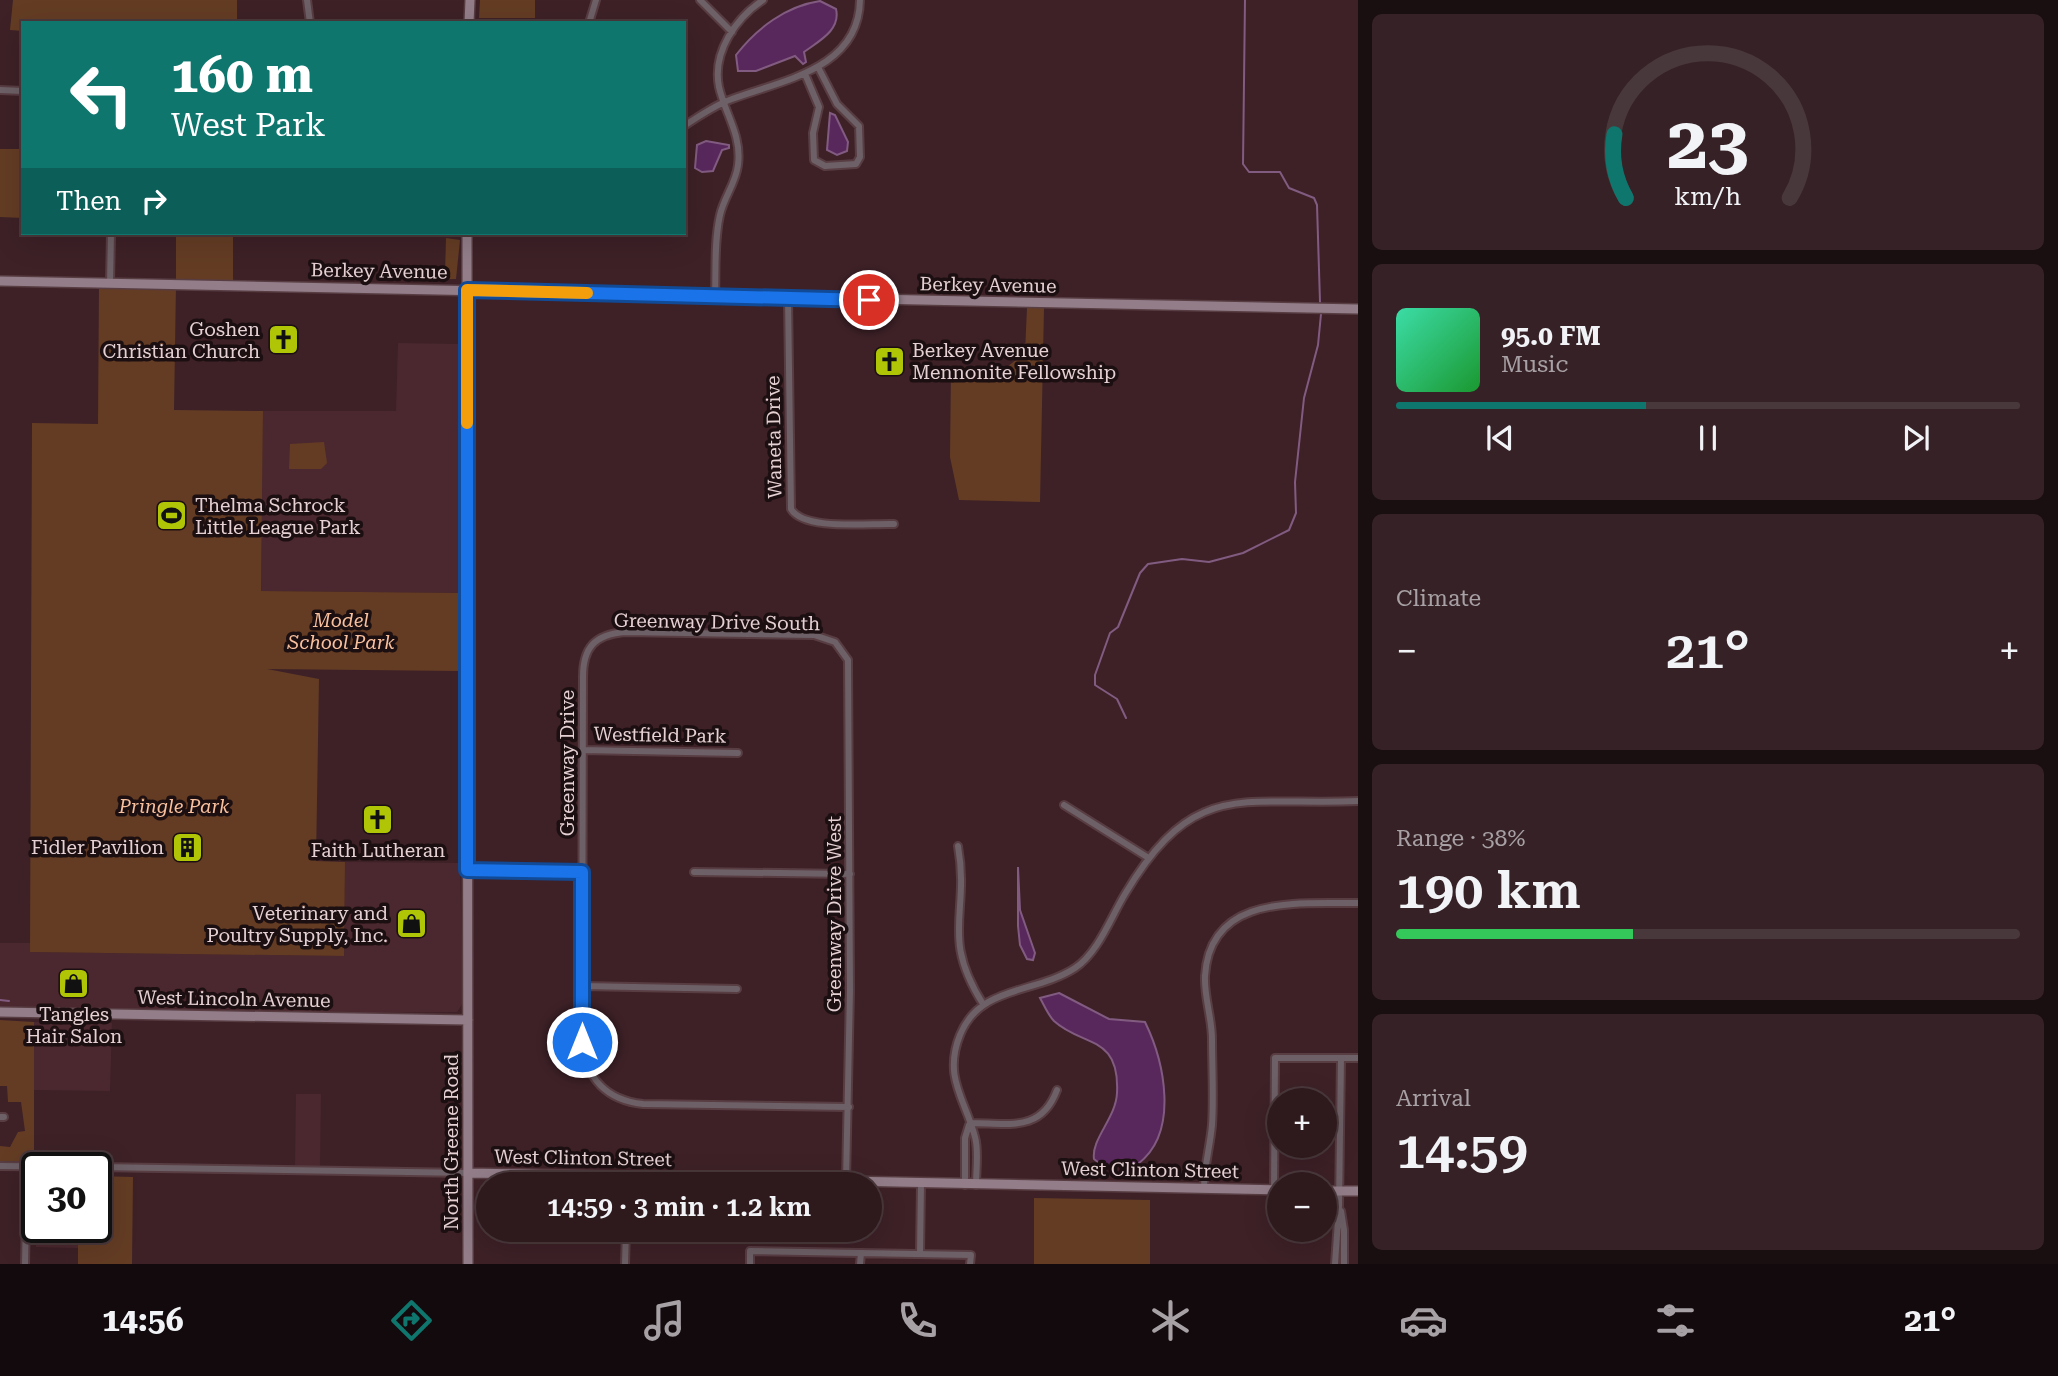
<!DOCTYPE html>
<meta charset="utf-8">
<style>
body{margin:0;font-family:"Roboto Serif",serif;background:#362226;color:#f1f3f6;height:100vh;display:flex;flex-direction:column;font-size:26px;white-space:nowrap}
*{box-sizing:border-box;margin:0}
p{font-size:23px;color:#a7a0a4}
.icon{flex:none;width:38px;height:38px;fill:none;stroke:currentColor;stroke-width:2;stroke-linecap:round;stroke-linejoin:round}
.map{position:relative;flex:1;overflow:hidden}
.side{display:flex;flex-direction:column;gap:14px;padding:14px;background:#190e10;width:700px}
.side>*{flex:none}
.banner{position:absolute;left:21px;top:21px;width:665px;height:214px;border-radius:0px;box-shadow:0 7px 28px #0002,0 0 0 2px #49383b;background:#0f766e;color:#fff;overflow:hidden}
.tools{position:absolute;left:1267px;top:1088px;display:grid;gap:14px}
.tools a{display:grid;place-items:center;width:70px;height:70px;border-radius:50%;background:#2e191d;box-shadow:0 7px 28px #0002,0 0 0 2px #49383b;font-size:35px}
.speed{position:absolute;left:21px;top:1152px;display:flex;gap:14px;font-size:35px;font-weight:700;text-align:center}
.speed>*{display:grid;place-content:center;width:91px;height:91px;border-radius:50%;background:#2e191d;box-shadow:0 7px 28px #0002,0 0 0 2px #49383b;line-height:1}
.speed .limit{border:4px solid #111;border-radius:10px;background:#fff;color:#111}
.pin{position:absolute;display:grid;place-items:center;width:60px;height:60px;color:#fff;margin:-30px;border:4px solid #fff;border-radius:50%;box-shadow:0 2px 7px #0007}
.me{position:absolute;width:77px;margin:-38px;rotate:0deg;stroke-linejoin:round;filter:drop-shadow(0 0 5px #0008)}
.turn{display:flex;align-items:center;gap:24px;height:147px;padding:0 35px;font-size:32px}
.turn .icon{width:91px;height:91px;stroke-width:2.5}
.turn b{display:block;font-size:49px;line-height:60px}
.then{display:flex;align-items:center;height:66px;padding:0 35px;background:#0003;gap:14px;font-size:26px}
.big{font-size:52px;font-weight:600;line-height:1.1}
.side .widget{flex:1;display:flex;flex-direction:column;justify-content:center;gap:10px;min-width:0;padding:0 24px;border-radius:10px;background:#362226}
.side .dial{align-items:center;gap:0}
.dial svg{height:182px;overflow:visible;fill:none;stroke:#49383b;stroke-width:7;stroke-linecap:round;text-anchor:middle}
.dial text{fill:#f1f3f6;stroke:none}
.song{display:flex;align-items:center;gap:21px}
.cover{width:84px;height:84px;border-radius:10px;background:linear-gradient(135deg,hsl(160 70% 55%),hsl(130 70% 35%))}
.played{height:7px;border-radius:4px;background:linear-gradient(90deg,#0f766e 40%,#49383b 40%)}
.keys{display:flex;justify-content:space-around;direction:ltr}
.heat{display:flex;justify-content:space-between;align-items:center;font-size:38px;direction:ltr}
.charge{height:10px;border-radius:5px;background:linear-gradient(90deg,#34c759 38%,#49383b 0)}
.trip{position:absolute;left:476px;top:1172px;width:406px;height:70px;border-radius:35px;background:#2e191d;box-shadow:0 7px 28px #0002,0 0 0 2px #49383b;font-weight:600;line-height:70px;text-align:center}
.tabs{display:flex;height:112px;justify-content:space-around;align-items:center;background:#120a0c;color:#a7a0a4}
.tabs .icon{width:49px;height:49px}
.tabs .on{color:#0f766e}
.tabs b{font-size:32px;color:#f1f3f6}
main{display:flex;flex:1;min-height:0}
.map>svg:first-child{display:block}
.built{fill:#4b282f}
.green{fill:#643c24}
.water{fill:#58285d;stroke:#825b81;stroke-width:2}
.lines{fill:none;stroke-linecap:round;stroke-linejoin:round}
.stream{stroke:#825b81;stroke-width:2}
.street-casing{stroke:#583d43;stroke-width:10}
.secondary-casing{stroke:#583d43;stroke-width:12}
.street{stroke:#6d6066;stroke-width:6}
.secondary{stroke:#927d88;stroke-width:9}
.route-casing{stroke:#114b97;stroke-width:18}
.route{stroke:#1a73e8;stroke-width:12}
.slow{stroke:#f59e0b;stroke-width:12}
.labels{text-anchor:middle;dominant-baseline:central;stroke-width:7;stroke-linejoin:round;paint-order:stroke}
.street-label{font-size:19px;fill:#e5d1d4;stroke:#1c0f11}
.poi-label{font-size:19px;fill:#e5d1d4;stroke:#1c0f11;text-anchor:end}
.park-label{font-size:19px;font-style:italic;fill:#f9c09e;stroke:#1c0f11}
</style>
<main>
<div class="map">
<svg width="1358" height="1264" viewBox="0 0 1358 1264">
<rect width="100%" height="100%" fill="#3d2127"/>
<!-- built -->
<path class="built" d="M398,343L458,344L460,593L261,591L263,411H396Z
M345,862L460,863L463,1003L457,1012L268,1014L0,1008V943H30L31,952L344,956Z
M34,1022L112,1023L110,1091L34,1090Z
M296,1094H321L320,1167H295Z
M36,1175L37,1227H78V1248L36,1247Z"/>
<!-- green -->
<path class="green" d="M13,0H237V23H23V31L10,30Z
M480,0H535V18H479Z
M0,149H23V218L0,217Z
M176,233H233V285L176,284L174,410L263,411L261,591L460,593L459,671L267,669L319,679L316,861L345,862L344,956L30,952L32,423L98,424L99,282L176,284Z
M446,238L460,240L456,279L403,280V273L445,274Z
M1027,308H1044L1040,502L959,500L950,457L951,367L1006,368L1025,352Z
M324,442L327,463L321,469H289L290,444Z
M0,1020L34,1022V1162L0,1161V1146L10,1147L18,1132L25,1131L21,1102H8L7,1086H0Z
M96,1176L133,1177L132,1264H78V1227H96Z
M1034,1198L1150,1200V1264H1034Z"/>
<!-- water -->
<path class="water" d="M820,1L836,9C841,30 819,41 804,52L806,62L803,64L795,56L756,71H738L736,55C757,28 786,6 820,1Z
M830,113L835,115L848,142L847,151L837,155L827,150Z
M706,141L729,145V148L722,150L713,171L702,172L695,168L697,145Z
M1018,867L1020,910L1035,953L1033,960L1027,959L1020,945L1018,926Z
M1059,993L1109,1019L1145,1022C1164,1061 1180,1132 1138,1164L1104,1167L1094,1159C1091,1139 1116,1118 1117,1093C1120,1034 1082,1047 1054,1021C1048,1015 1044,1005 1040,998Z"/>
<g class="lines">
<!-- stream -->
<path class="stream" d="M1245,0L1243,164L1249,172H1280L1289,188L1314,198L1317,205L1320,302
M1126,718L1117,699L1095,685V675L1110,633L1118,627L1140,573L1148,564L1182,559L1209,562L1243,553L1289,530L1296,513L1295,482L1304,398L1318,345L1321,314
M0,1000L9,1001"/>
<defs>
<path id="street" d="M307,0L310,23
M700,0L732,32
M589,23L596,0
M805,74L819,107L813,133L814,160L825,166L856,164L860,157L859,126L837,104L818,67
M0,90L23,91
M684,126C699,116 715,105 732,99C783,80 859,69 860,0
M110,283L111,233
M715,296C716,270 714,241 720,215C724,197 736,183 738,165C742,135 725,114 719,87C712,52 736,18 763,0
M788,298L791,509C804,531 869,523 894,524
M582,750L738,753
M1064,805L1147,857
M958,846C970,914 940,936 983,1004
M467,870L582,872
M694,872L850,874
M582,986L737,989
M0,1117H4
M970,1123C1008,1123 1041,1133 1057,1090
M0,1166L93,1167
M96,1167L469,1173
M846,1182L850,990L848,660L835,642L814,635L624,632C595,635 583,647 583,677L582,1042C586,1079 607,1100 643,1104L849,1107
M965,1185V1138L969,1125
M976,1185C976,1170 979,1151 975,1137C965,1099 943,1077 960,1035C980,985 1035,994 1075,968C1098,953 1111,917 1125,894C1194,778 1242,806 1358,801
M1204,1188C1204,1167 1210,1147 1212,1125C1214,1097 1212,1068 1212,1039C1212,1018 1204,997 1205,976C1210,893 1299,904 1358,903
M1274,1190L1275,1058H1358
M1341,1211L1344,1230V1264
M920,1254L921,1184
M25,1264L27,1166
M625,1264L626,1230
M750,1264V1251L971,1255L970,1264
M860,1264L861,1253
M1335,1264L1339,1206L1341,1058"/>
<path id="secondary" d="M469,23L470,0
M467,233L468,1264
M0,281L1358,309
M0,1012L468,1020
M469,1173L1279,1190
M1325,1191H1358"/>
</defs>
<!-- street casing -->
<use href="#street" class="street-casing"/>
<!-- secondary casing -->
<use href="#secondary" class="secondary-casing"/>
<!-- street -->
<use href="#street" class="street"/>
<!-- secondary -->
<use href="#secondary" class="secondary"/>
</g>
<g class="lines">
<defs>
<path id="route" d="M582,1042V872L467,870V290L869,300"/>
</defs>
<!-- route casing -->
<use href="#route" class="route-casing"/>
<!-- route -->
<use href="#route" class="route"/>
<!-- slow -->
<path class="slow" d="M467,423V290L587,293"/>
</g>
<!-- icons -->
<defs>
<symbol id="church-square" viewBox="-11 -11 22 22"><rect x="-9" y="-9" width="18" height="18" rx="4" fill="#afc506" stroke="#1c0f11"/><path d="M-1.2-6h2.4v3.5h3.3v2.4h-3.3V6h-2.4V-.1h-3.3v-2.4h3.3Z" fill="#111"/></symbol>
<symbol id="stadium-square" viewBox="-11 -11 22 22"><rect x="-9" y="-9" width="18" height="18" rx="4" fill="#afc506" stroke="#1c0f11"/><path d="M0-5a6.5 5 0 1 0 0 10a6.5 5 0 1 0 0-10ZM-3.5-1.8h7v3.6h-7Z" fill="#111"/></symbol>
<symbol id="building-square" viewBox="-11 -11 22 22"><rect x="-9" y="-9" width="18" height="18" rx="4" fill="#afc506" stroke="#1c0f11"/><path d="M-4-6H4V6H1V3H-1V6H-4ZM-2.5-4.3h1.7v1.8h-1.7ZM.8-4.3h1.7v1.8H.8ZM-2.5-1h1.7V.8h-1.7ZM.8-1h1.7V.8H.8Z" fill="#111"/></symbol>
<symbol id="shop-square" viewBox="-11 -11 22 22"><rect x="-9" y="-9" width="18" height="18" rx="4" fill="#afc506" stroke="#1c0f11"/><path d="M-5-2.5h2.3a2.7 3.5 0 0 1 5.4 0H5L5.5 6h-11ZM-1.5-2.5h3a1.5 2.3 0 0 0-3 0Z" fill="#111"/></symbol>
</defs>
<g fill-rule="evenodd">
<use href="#church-square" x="266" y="322" width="35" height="35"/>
<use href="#church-square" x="872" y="344" width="35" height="35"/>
<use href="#stadium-square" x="154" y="498" width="35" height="35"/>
<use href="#church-square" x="360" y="802" width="35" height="35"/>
<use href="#building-square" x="170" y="830" width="35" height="35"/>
<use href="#shop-square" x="394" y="906" width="35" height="35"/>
<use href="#shop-square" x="56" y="966" width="35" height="35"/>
</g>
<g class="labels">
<!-- street labels -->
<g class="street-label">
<text transform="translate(379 271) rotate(1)">Berkey Avenue</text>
<text transform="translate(988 285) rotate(1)">Berkey Avenue</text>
<text transform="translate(774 437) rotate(-91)">Waneta Drive</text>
<text transform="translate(717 622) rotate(1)">Greenway Drive South</text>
<text transform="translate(660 735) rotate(1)">Westfield Park</text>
<text transform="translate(567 763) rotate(-90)">Greenway Drive</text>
<text transform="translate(834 914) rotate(-90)">Greenway Drive West</text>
<text transform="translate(234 999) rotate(1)">West Lincoln Avenue</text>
<text transform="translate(451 1142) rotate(-90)">North Greene Road</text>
<text transform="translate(583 1158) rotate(1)">West Clinton Street</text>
<text transform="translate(1150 1170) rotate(1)">West Clinton Street</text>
</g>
<!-- poi labels -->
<g class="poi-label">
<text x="260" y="329">Goshen<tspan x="260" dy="22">Christian Church</tspan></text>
<text x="912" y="350" text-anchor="start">Berkey Avenue<tspan x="912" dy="22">Mennonite Fellowship</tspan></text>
<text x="195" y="505" text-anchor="start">Thelma Schrock<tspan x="195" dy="22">Little League Park</tspan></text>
<text x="164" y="847">Fidler Pavilion</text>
<text x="378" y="850" text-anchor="middle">Faith Lutheran</text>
<text x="388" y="913">Veterinary and<tspan x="388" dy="22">Poultry Supply, Inc.</tspan></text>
<text x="74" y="1014" text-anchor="middle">Tangles<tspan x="74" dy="22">Hair Salon</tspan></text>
</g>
<!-- park labels -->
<g class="park-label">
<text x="341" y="620">Model<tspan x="341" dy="22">School Park</tspan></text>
<text x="174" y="806">Pringle Park</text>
</g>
</g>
</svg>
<div class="tools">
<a>+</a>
<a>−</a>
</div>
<div class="speed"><div class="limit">30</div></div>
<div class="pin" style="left:869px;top:300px;background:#d93025"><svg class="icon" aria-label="arrive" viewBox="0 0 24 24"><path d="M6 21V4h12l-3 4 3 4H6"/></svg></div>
<svg class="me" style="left:582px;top:1042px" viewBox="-20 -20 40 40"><circle r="17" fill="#1a73e8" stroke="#fff" stroke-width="3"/><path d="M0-11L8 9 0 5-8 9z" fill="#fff"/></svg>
<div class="trip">14:59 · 3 min · 1.2 km</div>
<div class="banner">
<div class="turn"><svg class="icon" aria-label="left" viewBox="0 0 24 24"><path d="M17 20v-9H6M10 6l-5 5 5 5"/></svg><div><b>160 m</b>West Park</div></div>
<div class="then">Then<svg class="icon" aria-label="right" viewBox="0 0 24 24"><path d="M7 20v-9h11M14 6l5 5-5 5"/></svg></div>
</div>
</div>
<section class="side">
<div class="widget dial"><svg viewBox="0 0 100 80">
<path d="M14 69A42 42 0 1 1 86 69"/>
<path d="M14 69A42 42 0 0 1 9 41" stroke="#0f766e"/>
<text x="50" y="56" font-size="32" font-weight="700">23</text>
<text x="50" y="72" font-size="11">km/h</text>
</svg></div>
<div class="widget">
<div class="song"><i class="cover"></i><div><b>95.0 FM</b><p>Music</p></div></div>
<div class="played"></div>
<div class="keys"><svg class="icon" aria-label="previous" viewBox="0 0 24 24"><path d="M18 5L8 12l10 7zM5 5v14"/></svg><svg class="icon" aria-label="pause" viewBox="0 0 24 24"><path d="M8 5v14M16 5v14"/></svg><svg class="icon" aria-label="next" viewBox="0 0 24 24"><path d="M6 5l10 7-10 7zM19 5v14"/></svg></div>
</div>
<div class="widget"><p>Climate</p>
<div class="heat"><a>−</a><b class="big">21°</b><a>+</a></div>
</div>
<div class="widget"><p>Range · 38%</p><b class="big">190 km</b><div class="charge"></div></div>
<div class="widget"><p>Arrival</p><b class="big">14:59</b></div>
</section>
</main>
<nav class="tabs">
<b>14:56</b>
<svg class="icon on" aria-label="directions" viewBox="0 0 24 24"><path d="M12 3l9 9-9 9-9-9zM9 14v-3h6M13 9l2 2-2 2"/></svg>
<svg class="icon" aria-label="music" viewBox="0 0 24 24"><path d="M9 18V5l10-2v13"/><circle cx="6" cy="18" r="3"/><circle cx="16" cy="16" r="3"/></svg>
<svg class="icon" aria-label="phone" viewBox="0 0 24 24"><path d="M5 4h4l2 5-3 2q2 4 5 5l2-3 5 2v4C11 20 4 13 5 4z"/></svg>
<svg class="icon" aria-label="climate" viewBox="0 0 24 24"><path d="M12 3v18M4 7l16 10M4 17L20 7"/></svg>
<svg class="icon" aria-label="car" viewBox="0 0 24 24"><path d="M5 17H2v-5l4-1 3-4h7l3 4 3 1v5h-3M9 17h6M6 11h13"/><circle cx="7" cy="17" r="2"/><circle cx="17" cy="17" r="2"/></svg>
<svg class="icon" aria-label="filters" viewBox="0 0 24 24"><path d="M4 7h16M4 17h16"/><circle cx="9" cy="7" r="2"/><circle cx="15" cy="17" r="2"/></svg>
<b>21°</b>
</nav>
